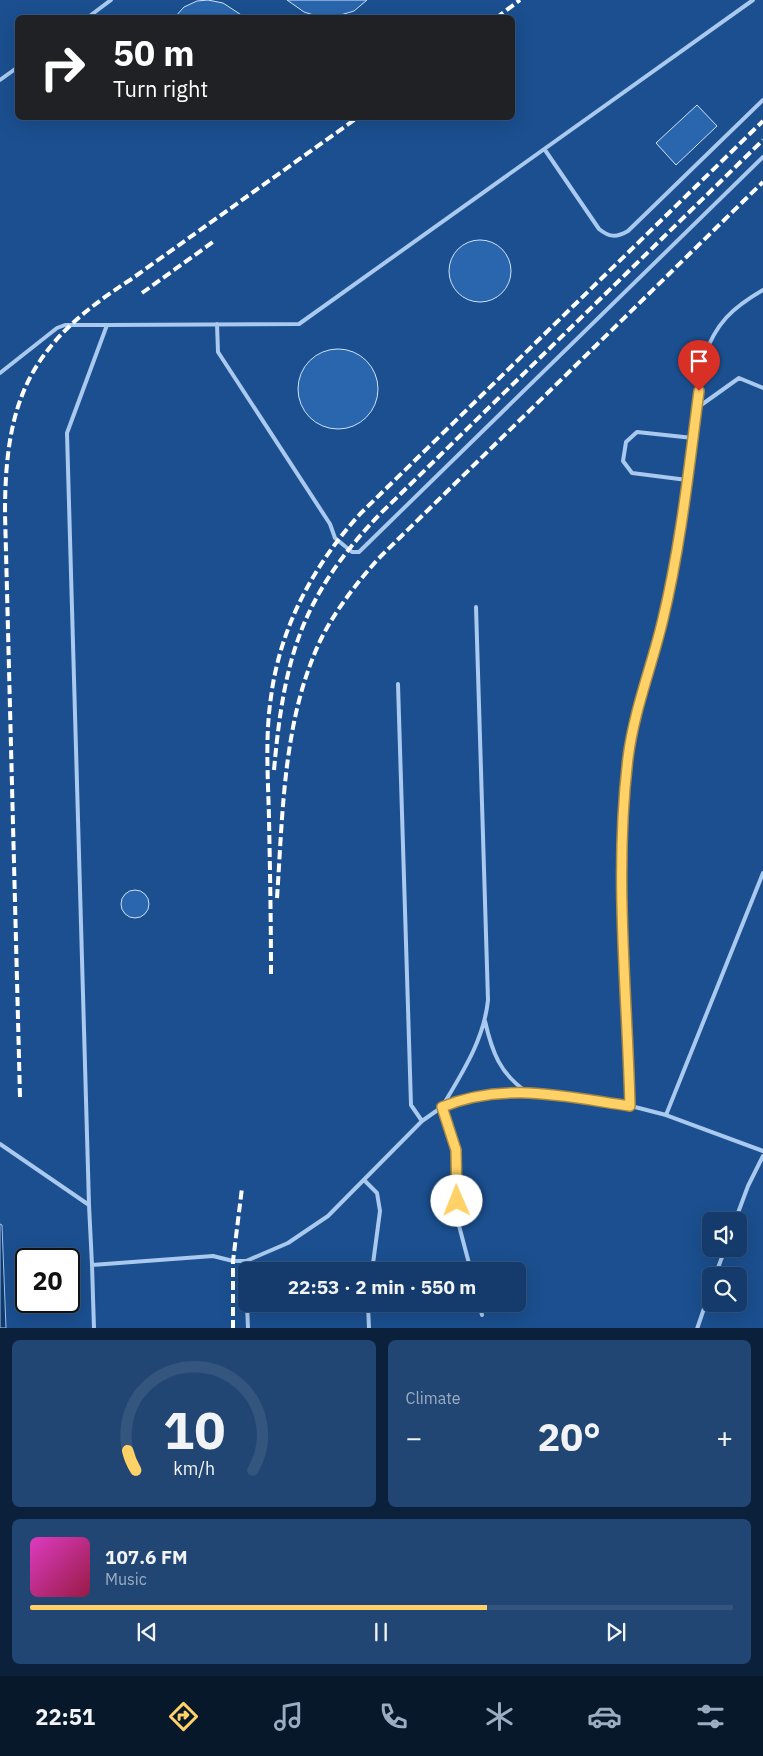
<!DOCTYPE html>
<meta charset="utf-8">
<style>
body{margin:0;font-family:"IBM Plex Sans",sans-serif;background:#214673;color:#f1f3f6;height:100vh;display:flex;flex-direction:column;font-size:19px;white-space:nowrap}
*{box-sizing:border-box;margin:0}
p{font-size:16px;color:#9dadc1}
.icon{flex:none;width:28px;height:28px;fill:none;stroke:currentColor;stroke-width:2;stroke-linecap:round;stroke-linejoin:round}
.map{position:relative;height:1328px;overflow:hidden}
.panel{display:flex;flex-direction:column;gap:12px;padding:12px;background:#0b203b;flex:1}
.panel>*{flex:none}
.banner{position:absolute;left:15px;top:15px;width:500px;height:105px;border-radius:8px;box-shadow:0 5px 20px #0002,0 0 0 1px #33557e;background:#202124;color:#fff;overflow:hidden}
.buttons{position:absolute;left:702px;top:1212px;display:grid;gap:10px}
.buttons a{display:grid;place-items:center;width:45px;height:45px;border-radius:8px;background:#143b6b;box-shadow:0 5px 20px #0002,0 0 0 1px #33557e;font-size:25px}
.speed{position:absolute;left:15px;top:1248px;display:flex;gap:10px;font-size:25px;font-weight:700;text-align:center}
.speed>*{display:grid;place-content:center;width:65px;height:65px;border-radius:50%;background:#143b6b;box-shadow:0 5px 20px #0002,0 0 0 1px #33557e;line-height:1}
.speed .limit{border:2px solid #111;border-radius:8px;background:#fff;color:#111}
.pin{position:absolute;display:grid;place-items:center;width:42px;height:42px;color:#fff;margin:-51px -21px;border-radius:50% 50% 50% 0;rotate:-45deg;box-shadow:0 0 5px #0007}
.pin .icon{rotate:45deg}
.me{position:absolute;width:55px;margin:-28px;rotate:359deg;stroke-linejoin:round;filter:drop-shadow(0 0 4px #0008)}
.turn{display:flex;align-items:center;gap:18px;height:105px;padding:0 15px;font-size:22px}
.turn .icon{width:65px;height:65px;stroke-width:2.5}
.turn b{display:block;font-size:35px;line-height:42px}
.big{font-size:38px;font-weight:700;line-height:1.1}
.panel .widget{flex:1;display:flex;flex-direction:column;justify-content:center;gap:8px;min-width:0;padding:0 18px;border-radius:8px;background:#214673}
.panel .dial{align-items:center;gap:0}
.dial svg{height:130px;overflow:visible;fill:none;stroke:#33557e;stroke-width:7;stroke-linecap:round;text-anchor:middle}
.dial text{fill:#f1f3f6;stroke:none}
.song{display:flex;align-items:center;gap:15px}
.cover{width:60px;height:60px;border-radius:8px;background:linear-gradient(135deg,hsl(310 70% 55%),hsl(340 70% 35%))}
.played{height:5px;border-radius:2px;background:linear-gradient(90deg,#ffd166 65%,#33557e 65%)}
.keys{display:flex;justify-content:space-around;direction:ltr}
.heat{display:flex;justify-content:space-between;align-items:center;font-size:28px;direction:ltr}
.panel .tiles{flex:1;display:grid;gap:12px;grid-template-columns:1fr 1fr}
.widget:last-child{grid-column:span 2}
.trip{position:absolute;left:238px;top:1262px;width:288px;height:50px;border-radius:8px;background:#143b6b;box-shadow:0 5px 20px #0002,0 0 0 1px #33557e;font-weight:700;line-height:50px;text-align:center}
.tabs{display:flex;height:80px;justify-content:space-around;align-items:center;background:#08182b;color:#9dadc1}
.tabs .icon{width:35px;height:35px}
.tabs .current{color:#ffd166}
.tabs b{font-size:22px;color:#f1f3f6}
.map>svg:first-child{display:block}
.water{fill:#123a6d;stroke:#9cc4f0}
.building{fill:#2a66ad;stroke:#cfe3fa}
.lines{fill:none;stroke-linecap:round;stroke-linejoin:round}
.service{stroke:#a9c9ee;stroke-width:4}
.rail{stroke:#fff;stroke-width:4;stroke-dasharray:9 4;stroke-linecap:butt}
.route-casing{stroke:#a68842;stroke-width:12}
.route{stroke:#ffd166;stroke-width:9}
</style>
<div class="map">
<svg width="763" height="1329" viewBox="0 0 763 1329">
<rect width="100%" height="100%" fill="#1b4f8f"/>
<!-- water -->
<path class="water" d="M0,1224L2,1225L6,1328H0Z"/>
<!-- building -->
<path class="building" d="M208,0L223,3L246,18H174L184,7L197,1Z
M287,0H367L354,11L337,16L320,17L304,12Z
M697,105L717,126L676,165L656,143Z
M449 271a31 31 0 1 1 62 0a31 31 0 1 1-62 0Z
M298 389a40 40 0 1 1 80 0a40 40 0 1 1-80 0Z
M121 904a14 14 0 1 1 28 0a14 14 0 1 1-28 0Z"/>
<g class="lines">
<!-- service -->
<path class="service" d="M87,18L111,0
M0,80L18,67
M545,150L599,229C609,237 616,238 628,231L763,100
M217,324L218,352L330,524L335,538L352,552H359L763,157
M0,373L57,328L65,325H107
M697,408L739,378L763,388
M687,480L632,473L623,461L626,442L637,432L693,438
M398,684L411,1105L422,1121
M485,1021C492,1052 500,1074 527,1092
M631,1106L621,840L628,758L636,713L663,622L671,585L704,357C716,323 732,308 763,290
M666,1115L763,873
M0,1144L89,1205L92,1265L213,1256L233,1261H246L288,1243L328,1216L422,1121L442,1107L461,1099L483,1094L527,1092L631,1106L666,1115L763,1151
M364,1180L377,1193L380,1211L372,1271
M89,1205L67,433L107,325L299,324L753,0
M735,1221L748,1186L763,1156
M246,1261V1276
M92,1265L94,1329
M471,1271L457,1218L456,1150L442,1107C462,1073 484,1040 488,1000L476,607
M715,1276L725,1249
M247,1304L248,1329
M368,1304L369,1329
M479,1304L482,1315
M697,1329L711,1288"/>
<!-- rail -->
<path class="rail" d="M496,18L520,0
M142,293L213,242
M274,770C284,658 301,596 381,513L763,140
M277,898C283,811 283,717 322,637C337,608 357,583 378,559L763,182
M271,974C271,922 270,870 269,818C268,778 265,737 271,697C280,627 314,564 361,513L763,121
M20,1097L5,513C5,396 32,343 130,280L357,118
M233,1329V1261L242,1188"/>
</g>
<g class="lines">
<defs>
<path id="route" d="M457,1201L456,1150L442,1107C504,1081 566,1097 630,1106C627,991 614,873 628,758C634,710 652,666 663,619C681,544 689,467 699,391"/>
</defs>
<!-- route casing -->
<use href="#route" class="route-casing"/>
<!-- route -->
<use href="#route" class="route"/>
</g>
</svg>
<div class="buttons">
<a><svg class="icon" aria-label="sound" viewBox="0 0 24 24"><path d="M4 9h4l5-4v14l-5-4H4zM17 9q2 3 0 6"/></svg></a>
<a><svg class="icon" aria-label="search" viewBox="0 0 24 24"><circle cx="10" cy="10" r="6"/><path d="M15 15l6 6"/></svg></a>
</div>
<div class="speed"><div class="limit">20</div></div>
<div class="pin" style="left:699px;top:391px;background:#d93025"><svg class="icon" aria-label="arrive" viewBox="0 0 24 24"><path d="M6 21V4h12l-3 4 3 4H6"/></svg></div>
<svg class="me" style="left:457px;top:1201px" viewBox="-20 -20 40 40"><circle r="19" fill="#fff"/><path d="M0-13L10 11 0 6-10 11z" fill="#ffd166"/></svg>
<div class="trip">22:53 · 2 min · 550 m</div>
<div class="banner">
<div class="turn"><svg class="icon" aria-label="right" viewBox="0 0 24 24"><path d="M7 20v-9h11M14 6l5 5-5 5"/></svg><div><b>50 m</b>Turn right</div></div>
</div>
</div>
<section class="panel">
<div class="tiles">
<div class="widget dial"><svg viewBox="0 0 100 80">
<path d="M14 69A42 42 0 1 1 86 69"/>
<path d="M14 69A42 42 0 0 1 9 57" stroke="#ffd166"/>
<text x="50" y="56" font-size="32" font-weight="700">10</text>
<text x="50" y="72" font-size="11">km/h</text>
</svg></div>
<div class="widget"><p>Climate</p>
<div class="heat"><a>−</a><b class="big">20°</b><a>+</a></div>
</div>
<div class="widget">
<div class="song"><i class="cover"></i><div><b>107.6 FM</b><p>Music</p></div></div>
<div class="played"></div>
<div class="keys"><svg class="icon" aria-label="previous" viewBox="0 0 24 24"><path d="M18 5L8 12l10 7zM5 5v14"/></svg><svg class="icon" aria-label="pause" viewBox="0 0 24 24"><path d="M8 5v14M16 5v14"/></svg><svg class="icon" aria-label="next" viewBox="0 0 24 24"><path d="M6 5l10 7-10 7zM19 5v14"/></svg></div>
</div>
</div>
</section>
<nav class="tabs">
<b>22:51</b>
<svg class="icon current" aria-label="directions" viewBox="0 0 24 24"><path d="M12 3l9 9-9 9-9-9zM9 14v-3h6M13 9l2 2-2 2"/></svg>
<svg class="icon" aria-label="music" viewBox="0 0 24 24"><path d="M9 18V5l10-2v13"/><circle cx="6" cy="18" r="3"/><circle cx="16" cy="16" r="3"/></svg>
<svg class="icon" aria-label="phone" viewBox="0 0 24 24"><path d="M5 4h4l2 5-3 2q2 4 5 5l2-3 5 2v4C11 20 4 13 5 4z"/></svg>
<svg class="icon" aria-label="climate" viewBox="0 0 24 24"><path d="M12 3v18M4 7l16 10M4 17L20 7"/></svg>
<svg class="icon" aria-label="car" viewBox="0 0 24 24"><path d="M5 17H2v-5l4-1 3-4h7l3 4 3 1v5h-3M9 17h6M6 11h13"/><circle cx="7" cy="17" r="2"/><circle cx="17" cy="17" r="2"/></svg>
<svg class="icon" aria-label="filters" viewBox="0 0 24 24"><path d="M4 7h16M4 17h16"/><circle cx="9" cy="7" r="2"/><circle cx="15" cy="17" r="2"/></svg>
</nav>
